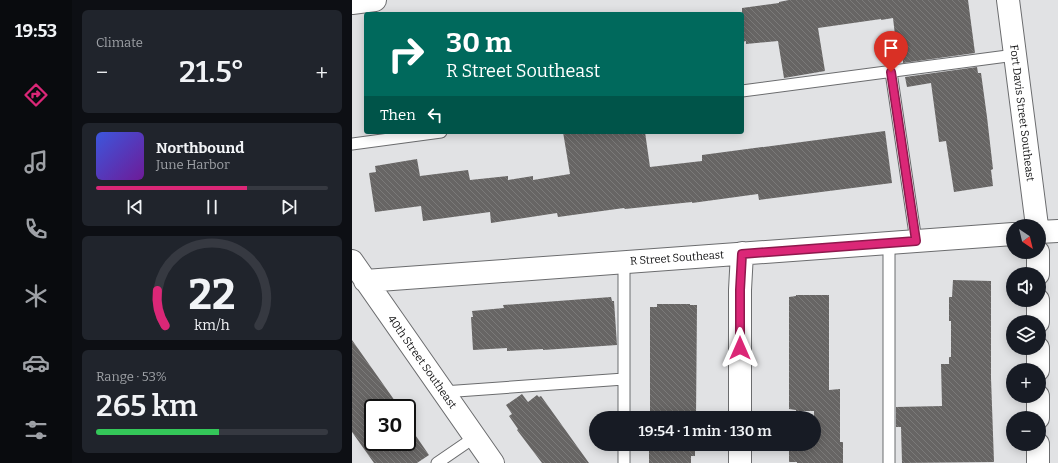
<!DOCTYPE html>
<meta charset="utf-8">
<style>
body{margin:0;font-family:Bitter,serif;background:#20242c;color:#f1f3f6;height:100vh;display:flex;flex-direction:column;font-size:15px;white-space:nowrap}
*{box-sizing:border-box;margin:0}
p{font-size:13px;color:#9ea1a6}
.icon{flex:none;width:22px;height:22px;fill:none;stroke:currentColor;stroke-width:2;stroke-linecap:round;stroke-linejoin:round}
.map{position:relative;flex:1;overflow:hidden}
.panel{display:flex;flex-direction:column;gap:10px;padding:10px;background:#0d0f14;width:280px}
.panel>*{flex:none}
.top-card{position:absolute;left:12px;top:12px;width:380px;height:122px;border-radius:4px;box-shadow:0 2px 10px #0003;background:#00695c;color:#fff;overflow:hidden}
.needle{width:26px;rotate:145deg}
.buttons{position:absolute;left:654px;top:219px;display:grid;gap:8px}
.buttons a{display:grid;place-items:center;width:40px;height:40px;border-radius:50%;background:#171b24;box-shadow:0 2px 10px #0003;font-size:20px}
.speed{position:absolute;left:12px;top:399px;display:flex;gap:8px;font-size:20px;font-weight:700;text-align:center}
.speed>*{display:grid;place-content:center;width:52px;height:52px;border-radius:50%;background:#171b24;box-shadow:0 2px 10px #0003;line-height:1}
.speed .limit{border:2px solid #111;border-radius:6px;background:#fff;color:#111}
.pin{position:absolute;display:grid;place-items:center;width:34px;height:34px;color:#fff;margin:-41px -17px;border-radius:50% 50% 50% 0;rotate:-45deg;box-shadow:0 0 4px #0007}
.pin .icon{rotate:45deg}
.me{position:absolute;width:44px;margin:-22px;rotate:0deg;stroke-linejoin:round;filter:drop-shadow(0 0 3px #0008)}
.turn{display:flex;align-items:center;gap:14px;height:84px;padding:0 16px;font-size:18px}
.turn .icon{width:52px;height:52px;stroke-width:2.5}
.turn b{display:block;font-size:28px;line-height:34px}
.then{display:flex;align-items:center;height:38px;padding:0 16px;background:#0003;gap:8px;font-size:15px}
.big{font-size:30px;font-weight:600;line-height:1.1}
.panel .widget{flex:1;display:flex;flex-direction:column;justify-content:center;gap:6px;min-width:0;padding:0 14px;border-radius:6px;background:#20242c}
.panel .dial{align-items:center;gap:0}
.dial svg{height:104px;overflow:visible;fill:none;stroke:#363941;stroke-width:7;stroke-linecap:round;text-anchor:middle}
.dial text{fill:#f1f3f6;stroke:none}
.song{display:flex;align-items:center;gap:12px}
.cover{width:48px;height:48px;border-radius:6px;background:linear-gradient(135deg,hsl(230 70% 55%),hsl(280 70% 35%))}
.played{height:4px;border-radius:2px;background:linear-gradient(90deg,#db2777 65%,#363941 65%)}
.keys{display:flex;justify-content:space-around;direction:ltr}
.heat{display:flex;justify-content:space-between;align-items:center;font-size:22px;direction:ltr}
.charge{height:6px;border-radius:3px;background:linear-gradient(90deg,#34c759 53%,#363941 0)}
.trip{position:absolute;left:237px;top:411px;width:232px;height:40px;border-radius:20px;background:#171b24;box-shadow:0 2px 10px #0003;font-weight:600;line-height:40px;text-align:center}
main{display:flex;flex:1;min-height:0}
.tab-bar{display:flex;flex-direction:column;width:72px;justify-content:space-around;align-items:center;background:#090b0e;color:#9ea1a6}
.tab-bar .icon{width:28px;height:28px}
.tab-bar .selected{color:#db2777}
.tab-bar b{font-size:18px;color:#f1f3f6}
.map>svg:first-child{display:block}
.building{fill:url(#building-back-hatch)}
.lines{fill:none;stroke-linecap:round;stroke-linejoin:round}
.lane-casing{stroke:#6b6c6e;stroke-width:13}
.street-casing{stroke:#6b6c6e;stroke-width:24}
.lane{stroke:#fff;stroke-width:11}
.street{stroke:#fff;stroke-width:22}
.route-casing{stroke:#8e194d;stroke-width:10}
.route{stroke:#db2777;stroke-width:7}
.labels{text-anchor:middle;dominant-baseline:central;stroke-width:4;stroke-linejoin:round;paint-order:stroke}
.street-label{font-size:11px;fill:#111112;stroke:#fff}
</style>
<main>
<nav class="tab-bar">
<b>19:53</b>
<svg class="icon selected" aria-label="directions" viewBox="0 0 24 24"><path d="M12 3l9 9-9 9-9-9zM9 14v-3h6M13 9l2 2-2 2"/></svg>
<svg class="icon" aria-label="music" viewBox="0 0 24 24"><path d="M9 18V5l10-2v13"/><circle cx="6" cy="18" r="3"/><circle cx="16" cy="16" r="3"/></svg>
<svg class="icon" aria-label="phone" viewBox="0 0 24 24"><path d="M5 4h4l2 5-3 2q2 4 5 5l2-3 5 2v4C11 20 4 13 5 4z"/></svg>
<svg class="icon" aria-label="climate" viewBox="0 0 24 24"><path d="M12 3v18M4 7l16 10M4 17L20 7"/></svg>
<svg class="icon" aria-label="car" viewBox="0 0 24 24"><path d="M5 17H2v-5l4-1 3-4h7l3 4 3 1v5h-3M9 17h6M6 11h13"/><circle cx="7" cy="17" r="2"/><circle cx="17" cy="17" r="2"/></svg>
<svg class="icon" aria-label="filters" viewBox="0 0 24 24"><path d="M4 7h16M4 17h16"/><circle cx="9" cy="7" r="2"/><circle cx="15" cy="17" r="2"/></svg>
</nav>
<section class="panel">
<div class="widget"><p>Climate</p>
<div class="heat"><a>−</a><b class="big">21.5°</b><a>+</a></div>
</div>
<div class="widget">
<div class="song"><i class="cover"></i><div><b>Northbound</b><p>June Harbor</p></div></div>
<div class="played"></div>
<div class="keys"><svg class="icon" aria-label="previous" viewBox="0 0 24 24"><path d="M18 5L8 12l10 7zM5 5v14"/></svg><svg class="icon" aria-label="pause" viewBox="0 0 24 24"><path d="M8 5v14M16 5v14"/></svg><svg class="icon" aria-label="next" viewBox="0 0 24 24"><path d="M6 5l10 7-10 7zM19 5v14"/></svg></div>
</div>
<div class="widget dial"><svg viewBox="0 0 100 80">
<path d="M14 69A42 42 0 1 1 86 69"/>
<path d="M14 69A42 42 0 0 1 8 42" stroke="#db2777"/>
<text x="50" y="56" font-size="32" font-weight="700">22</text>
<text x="50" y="72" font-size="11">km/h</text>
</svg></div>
<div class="widget"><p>Range · 53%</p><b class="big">265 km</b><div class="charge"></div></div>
</section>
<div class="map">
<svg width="706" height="463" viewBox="0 0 706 463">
<defs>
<pattern id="building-back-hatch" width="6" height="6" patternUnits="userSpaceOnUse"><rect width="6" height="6" fill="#676564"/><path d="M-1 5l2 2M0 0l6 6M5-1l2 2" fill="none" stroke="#7b7a79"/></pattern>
</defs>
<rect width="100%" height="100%" fill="#e1e2e4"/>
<!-- building -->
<path class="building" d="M437,0H616L623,53L551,63V60L546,61L541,18L529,20V19L466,28L473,71L432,78L426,41L394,44V41L390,42V8L427,3V2Z
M625,67L626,73H629L635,117L641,169L639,170L641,186L602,192L594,141L587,142L579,83L555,87L553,77Z
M533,131L540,183L407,200L406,194L340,203V202L273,209L272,208L206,217L205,213L139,223L138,212L71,221L69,206L23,212L17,173L24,172L23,166L65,159L68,176L116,170L118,180L156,176V180L181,176V180L218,174L211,132H293L298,167L350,161V155Z
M601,280L639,281V378L642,462L550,463L549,427H544V407L590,406L589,364H597V357H599V321H597V297H600Z
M444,295H477V390L488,389V442H491V463H445V462H437V444H462V411H444V410L437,409V297L444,296Z
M259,297L260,301H262L265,345L191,350V349L155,351V348L121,350L119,317H121L120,311L152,308L151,305Z
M305,304H338V305H345L344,418H298V307H305Z
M0,340L43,401L33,408H21V442H55V423L77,455L65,463H22L0,432Z
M170,394L176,402L185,395L187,397L189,396L237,463H190L165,430L166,429L157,416L160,414L154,405Z
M297,444H343V456H339V463H297Z"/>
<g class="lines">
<defs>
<path id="lane" d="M539,72L564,241
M390,91L663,55
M0,144L89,132
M272,262V418
M91,392L272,379
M272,444V463
M85,463L123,437
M537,463V243"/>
<path id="street" d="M656,0L685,226
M0,3L23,0
M687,232L706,231
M686,252V274
M0,261L141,463
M13,281L661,234
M686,300V322
M686,348V370
M388,418V290L390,253
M686,418V396
M388,444V463
M686,463V444"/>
</defs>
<!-- lane casing -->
<use href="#lane" class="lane-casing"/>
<!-- street casing -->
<use href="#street" class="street-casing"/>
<!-- lane -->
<use href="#lane" class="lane"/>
<!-- street -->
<use href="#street" class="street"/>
</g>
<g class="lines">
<defs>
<path id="route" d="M388,348V290L390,254L564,241L539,72"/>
</defs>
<!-- route casing -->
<use href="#route" class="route-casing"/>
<!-- route -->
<use href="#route" class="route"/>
</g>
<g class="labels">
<!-- street labels -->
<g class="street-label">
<text transform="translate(670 113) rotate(83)">Fort Davis Street Southeast</text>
<text transform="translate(325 258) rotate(-4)">R Street Southeast</text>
<text transform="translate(70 362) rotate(55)">40th Street Southeast</text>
</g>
</g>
</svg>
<div class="buttons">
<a><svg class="needle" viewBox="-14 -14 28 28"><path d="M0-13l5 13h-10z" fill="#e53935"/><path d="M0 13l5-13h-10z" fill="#9ea1a6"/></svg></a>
<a><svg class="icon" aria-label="sound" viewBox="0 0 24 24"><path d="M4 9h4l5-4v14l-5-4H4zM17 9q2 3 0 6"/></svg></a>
<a><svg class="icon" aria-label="layers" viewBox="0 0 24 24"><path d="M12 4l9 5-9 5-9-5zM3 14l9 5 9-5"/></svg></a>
<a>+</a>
<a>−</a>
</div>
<div class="speed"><div class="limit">30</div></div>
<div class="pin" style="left:539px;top:72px;background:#d93025"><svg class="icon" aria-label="arrive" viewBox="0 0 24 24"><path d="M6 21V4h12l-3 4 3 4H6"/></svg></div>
<svg class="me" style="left:388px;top:348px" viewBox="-20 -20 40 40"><path d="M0-17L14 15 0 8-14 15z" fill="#db2777" stroke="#fff" stroke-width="4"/></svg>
<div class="trip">19:54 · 1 min · 130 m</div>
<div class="top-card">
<div class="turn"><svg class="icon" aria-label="right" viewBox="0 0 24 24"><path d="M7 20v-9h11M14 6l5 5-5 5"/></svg><div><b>30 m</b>R Street Southeast</div></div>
<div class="then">Then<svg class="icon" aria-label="left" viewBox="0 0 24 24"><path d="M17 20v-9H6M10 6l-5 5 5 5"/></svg></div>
</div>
</div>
</main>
